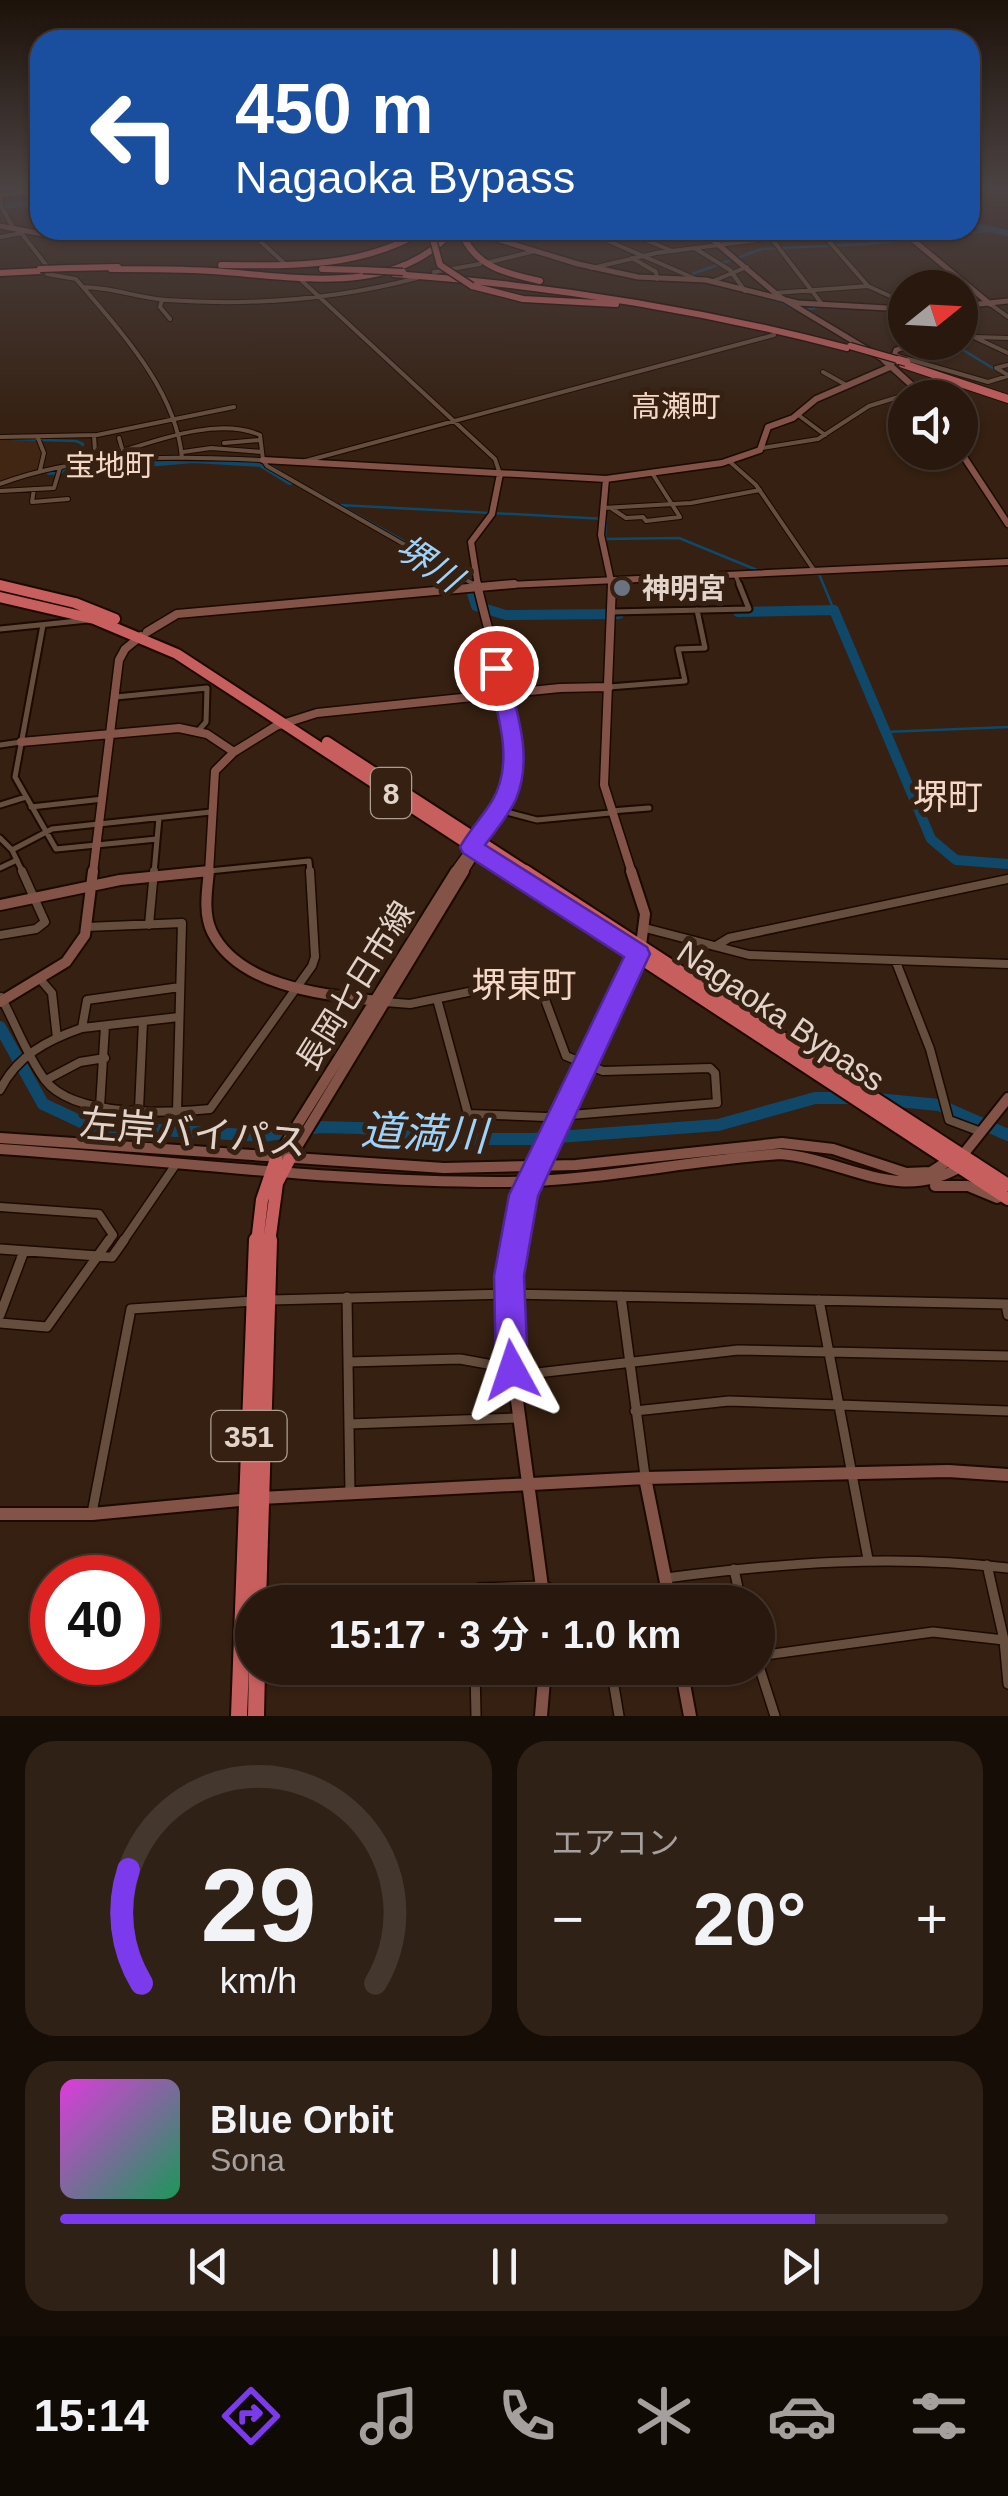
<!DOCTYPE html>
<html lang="ja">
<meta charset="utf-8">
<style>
body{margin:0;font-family:Arial,"Noto Sans JP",sans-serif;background:#302116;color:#f1f3f6;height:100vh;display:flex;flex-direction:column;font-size:38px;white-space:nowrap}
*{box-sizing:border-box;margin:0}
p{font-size:32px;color:#a5a09d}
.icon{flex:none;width:55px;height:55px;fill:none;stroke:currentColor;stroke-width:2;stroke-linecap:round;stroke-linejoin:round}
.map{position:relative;height:1716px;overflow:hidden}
.side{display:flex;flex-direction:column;gap:25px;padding:25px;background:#160d07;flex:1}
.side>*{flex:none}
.hud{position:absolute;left:30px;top:30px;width:950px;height:210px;border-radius:30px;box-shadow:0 2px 8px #0004,0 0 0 2px #44372e;background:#1a4fa0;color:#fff;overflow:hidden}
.needle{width:65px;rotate:72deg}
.controls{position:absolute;left:888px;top:270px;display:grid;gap:20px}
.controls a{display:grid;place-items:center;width:90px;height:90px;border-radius:50%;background:#28180d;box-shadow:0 2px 8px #0004,0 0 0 2px #44372e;font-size:50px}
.speed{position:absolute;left:30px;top:1555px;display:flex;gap:20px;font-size:50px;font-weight:700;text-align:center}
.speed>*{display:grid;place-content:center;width:130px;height:130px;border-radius:50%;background:#28180d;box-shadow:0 2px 8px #0004,0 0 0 2px #44372e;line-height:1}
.speed .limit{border:15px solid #d22;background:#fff;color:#111}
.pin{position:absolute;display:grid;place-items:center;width:85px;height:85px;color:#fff;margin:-42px;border:5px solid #fff;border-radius:50%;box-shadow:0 2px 10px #0007}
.me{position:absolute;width:110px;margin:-55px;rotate:355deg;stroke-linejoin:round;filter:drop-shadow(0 0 8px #0008)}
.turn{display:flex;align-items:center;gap:35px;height:210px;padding:0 40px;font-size:45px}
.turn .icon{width:130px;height:130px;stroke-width:2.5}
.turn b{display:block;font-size:70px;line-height:85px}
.big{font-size:75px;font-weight:600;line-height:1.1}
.side .widget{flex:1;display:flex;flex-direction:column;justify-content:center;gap:15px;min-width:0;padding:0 35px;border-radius:30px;background:#302116}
.side .dial{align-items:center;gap:0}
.dial svg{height:260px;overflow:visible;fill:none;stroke:#44372e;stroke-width:7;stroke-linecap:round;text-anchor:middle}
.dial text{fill:#f1f3f6;stroke:none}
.song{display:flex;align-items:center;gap:30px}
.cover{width:120px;height:120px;border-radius:15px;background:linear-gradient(135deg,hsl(300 70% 55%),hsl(150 70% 35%))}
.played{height:10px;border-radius:5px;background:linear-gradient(90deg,#7c3aed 85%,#44372e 85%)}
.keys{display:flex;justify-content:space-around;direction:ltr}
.heat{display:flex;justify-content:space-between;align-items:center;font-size:55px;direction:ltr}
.side .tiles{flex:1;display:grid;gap:25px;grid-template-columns:1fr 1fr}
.widget:last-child{grid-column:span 2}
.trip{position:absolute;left:235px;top:1585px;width:540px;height:100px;border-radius:50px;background:#28180d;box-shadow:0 2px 8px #0004,0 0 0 2px #44372e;font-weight:600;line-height:100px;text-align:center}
.tabs{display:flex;height:160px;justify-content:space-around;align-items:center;background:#100a05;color:#a5a09d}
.tabs .icon{width:70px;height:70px}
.tabs .current{color:#7c3aed}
.tabs b{font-size:45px;color:#f1f3f6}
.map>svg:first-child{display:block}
.built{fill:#412713}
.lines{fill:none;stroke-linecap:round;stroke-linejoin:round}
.stream{stroke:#10486a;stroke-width:2.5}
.river-far3{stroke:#10486a;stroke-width:6}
.river-far2{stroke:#10486a;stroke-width:8}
.river-far1{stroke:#10486a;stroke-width:10}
.river{stroke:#10486a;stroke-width:12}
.street-far3-casing{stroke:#1c0900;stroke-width:6}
.street-far2-casing{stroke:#1c0900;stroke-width:9}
.street-far1-casing{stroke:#1c0900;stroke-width:11}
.street-casing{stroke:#1c0900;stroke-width:12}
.secondary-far4-casing{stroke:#1c0900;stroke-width:8}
.secondary-far3-casing{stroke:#1c0900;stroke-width:9}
.secondary-far2-casing{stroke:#1c0900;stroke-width:11}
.secondary-far1-casing{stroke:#1c0900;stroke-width:14}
.secondary-casing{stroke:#1c0900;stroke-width:16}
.highway-far4-casing{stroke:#1c0900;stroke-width:9}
.highway-far3-casing{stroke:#1c0900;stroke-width:10}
.highway-far2-casing{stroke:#1c0900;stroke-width:14}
.highway-far1-casing{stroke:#1c0900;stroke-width:16}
.highway-casing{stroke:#1c0900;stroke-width:20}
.street-far3{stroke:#664e3e;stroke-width:4}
.street-far2{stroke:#664e3e;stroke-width:5}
.street-far1{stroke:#664e3e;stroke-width:8}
.street{stroke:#664e3e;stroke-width:9}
.secondary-far4{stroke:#835348;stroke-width:5}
.secondary-far3{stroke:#835348;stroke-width:6}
.secondary-far2{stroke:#835348;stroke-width:8}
.secondary-far1{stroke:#835348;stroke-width:10}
.secondary{stroke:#835348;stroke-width:12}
.highway-far4{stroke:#c85f5f;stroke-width:6}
.highway-far3{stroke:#c85f5f;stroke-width:8}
.highway-far2{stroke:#c85f5f;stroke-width:10}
.highway-far1{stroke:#c85f5f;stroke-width:12}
.highway{stroke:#c85f5f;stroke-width:16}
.highway-bridge-far1-casing{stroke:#1c0900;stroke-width:9;stroke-linecap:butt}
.highway-bridge-casing{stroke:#1c0900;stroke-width:10;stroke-linecap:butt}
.highway-bridge-far1{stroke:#c85f5f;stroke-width:6}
.highway-bridge{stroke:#c85f5f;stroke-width:8}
.route{fill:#7c3aed;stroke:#51269a;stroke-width:2.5}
.worship-dot{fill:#6b7280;stroke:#352011;stroke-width:4}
.labels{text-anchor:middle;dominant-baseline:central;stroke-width:10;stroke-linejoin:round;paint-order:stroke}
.far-poi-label{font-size:28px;font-weight:bold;fill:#e2d4ca;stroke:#352011;text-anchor:start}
.far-neighbourhood-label{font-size:30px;fill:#f4d7c4;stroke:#352011}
.shield{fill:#352011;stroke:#ae9e92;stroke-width:2.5}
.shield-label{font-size:30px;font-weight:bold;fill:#e2d4ca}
.street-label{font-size:32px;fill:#e2d4ca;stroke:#352011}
.water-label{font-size:35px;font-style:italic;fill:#9dd2fa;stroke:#352011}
.neighbourhood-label{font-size:35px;fill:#f4d7c4;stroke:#352011}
.near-street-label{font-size:38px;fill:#e2d4ca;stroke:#352011}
.near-water-label{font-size:42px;font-style:italic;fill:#9dd2fa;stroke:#352011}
</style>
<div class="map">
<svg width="1008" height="1716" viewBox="0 0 1008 1716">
<rect width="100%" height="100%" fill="#352011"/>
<!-- built -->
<path class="built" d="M0,440L37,441L42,453L39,468L0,482Z"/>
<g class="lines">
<!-- stream -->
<path class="stream" d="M650,260L665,268
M689,275L762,249L867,244L996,230
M720,285L781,302L800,312L821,306
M893,311L905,317
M950,342L996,370
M11,439L76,441L83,444L79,456L89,461
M172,456L214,457
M313,490L339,505L606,519L605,539L679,538L757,570
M341,506L463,574
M769,575L819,574L834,610
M885,732L1008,727"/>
<!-- river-far3 -->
<path class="river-far3" d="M5,207L40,201
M970,225L1008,233"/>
<!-- river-far2 -->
<path class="river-far2" d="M50,471L194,459L261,463L290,481
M468,581L470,586"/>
<!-- river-far1 -->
<path class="river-far1" d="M469,584L476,606L506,615L619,614
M738,612L834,610L931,839L956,860L1008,864"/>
<!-- river -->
<path class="river" d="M0,1027L43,1104L90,1126L263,1136L320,1127L360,1128L473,1139H532L718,1125L815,1098H854
M877,1099L939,1105L1008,1135"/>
<defs>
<path id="street-far3" d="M1,187V206L14,229
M0,195L40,191
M248,230L283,262
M583,230L696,279
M765,230L822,304
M24,231L22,234L46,265L47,274L76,279C119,330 176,389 182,458
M820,231L868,286L905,303
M636,236L670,250
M0,237L22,233
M696,249L730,270L745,291
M632,258L656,272L657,279
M490,262L535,251
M592,268L656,253L837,230
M434,272L480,264
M302,281L495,459L500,474
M713,281L747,267
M83,287C111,287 138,298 166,300C251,306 334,300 417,278
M775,293L868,286
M162,300L160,307L170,319
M990,304L1008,317
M961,331L1008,353
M976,337L1008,338
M894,355L988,382L1008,376
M1008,365L996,368L1008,375
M823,372L848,386
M797,414L825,435
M94,435L95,451L103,457
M0,437L97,435L234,407
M38,438L44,453L40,470
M119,438L123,452
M224,443L260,440
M762,448L818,439L869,406L921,390
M183,452L211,448L262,452
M729,461L756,485L814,570
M98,462L100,458C146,445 213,415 260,435L263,460
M302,462L774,335
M72,479L74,465
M0,484C85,452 174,457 263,460L267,466L477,586
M34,489L32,502L68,499
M0,491L54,488L60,468
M603,508L691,503L760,490
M611,508L626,518L643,517L646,521L680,517L652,473
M735,574L740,586"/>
<path id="street-far2" d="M473,584L477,586
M612,612L749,609L739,584
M43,625L15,777L56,849L157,839
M0,629L88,620
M609,687L685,681L678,649L705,648L697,610
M116,697L207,688L206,722L198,731
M0,745L21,742
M0,805L26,797
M31,807L103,799
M499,810L537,820L610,813
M611,811L649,808
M0,838L12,850L23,873
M12,850L52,829L211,812
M0,868L17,860
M209,871L309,861L310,873
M154,873L159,818"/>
<path id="street-far1" d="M149,925L154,871
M86,927L182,923L177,1112
M645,928L749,955L1008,964
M0,935L36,929L45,922L22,871
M716,946L729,938L1008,879
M896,962L930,1049L949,1120L981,1132
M40,979L52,993L57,1038
M1,997C15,1023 27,1056 45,1080C74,1118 167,1113 210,1109L312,966L315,957L310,871
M385,1002L410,1004L537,978L566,1056L603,1071L710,1068L715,1073L717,1103L546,1117L468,1114L437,999
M82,1028L179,1017
M46,1080L80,1062L105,1058
M0,1090C17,1056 47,1040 82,1028L87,1000L180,987
M100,1107L105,1026
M139,1109L143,1022
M0,1207L99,1214L113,1235L107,1243
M122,1243L174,1167"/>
<path id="street" d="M0,1249L112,1257L124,1240
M621,1296L645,1476
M347,1297L350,1494
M271,1300L508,1294L1008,1304
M819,1300L868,1559
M1006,1304L1008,1315
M0,1315L24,1251
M0,1323L47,1327L109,1240
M348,1362L460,1359L537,1373L738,1350L1008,1356
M635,1411L729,1401L1008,1411
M349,1424L518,1418
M92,1513L131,1309L254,1301
M987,1565L1004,1640L1008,1684
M734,1569L741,1602
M666,1578C781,1563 893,1554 1008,1568
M475,1602L474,1592L479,1588L543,1586L588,1602
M758,1656L933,1632L1004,1640
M758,1663L775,1716
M475,1668L476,1716
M611,1668L619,1716"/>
<path id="secondary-far4" d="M0,226L48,235L116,230
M467,230L578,264L638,277L706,280L798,303L905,309
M701,230L780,297L888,362
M901,230L990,304
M960,306L1008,301
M960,331V336
M892,362L896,350L920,342"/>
<path id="secondary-far3" d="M884,360L926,398
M960,451L1008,524
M263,460L606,479L722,463L760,450L768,427L793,418L816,399L890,367L893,360
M606,479L601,535L612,586
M478,586L471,542L492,514L500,474
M486,586L1008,562"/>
<path id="secondary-far2" d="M612,584L604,785L632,873
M147,632L177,614L514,584
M21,742L179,728L207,734L234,752
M93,873L119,660L125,649L141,636
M185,873L209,871
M209,873L215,771L234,752L276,726L317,713L560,688L609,687
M454,873C471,846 499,820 509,789C524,742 488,634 477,584
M463,873L478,848"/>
<path id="secondary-far1" d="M209,871C207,890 203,914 212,932C240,989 330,995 385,1002
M631,871L645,914L641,945
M0,905L120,880L209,871
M0,1002L66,962L85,935L93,871
M0,1138L444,1168L576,1165L782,1143L833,1149L906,1173L931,1172L951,1159
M0,1149C169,1160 338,1183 508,1182C599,1181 689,1160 780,1154C844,1159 898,1204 960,1167L962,1156L1008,1098
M276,1159L456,871
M289,1160L464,871
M935,1186H968L997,1198
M513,1243L524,1195L638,954"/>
<path id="secondary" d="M514,1240L509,1341L544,1602
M645,1478L670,1602
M0,1514H92L261,1498L645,1478L948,1471L1008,1475
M681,1668L690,1716
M541,1716L545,1668"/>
<path id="highway-far4" d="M461,230C472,266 507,274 540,281
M434,243L440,230
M221,265C293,266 362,268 425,230
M69,268L118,267
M111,269C145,269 178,269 212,271C292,276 395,299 453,230
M322,269L363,270
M0,273L40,271
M394,274C548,285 698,309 847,348
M472,286L523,299L616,304"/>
<path id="highway-far3" d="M903,364L1008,399
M0,585L4,586"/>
<path id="highway-far2" d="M0,585L75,603L115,619
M0,597L94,619L177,654L512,873
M327,742L529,873"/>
<path id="highway-far1" d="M508,871L1008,1199
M525,871L1008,1185
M257,1243L262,1200L276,1159
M269,1243L277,1183L289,1160"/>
<path id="highway" d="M258,1602L269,1240
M239,1716L257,1240
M256,1716L257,1668"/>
</defs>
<!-- street-far3 casing -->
<use href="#street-far3" class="street-far3-casing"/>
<!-- street-far2 casing -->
<use href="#street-far2" class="street-far2-casing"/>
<!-- street-far1 casing -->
<use href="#street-far1" class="street-far1-casing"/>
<!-- street casing -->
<use href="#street" class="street-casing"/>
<!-- secondary-far4 casing -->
<use href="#secondary-far4" class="secondary-far4-casing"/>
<!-- secondary-far3 casing -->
<use href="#secondary-far3" class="secondary-far3-casing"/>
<!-- secondary-far2 casing -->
<use href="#secondary-far2" class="secondary-far2-casing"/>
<!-- secondary-far1 casing -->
<use href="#secondary-far1" class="secondary-far1-casing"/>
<!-- secondary casing -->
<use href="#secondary" class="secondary-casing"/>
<!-- highway-far4 casing -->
<use href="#highway-far4" class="highway-far4-casing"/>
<!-- highway-far3 casing -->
<use href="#highway-far3" class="highway-far3-casing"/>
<!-- highway-far2 casing -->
<use href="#highway-far2" class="highway-far2-casing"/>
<!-- highway-far1 casing -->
<use href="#highway-far1" class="highway-far1-casing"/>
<!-- highway casing -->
<use href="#highway" class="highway-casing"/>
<!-- street-far3 -->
<use href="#street-far3" class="street-far3"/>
<!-- street-far2 -->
<use href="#street-far2" class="street-far2"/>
<!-- street-far1 -->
<use href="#street-far1" class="street-far1"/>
<!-- street -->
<use href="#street" class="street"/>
<!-- secondary-far4 -->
<use href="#secondary-far4" class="secondary-far4"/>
<!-- secondary-far3 -->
<use href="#secondary-far3" class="secondary-far3"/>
<!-- secondary-far2 -->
<use href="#secondary-far2" class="secondary-far2"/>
<!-- secondary-far1 -->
<use href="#secondary-far1" class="secondary-far1"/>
<!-- secondary -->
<use href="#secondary" class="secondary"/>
<!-- highway-far4 -->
<use href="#highway-far4" class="highway-far4"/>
<!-- highway-far3 -->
<use href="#highway-far3" class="highway-far3"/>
<!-- highway-far2 -->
<use href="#highway-far2" class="highway-far2"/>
<!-- highway-far1 -->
<use href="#highway-far1" class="highway-far1"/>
<!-- highway -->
<use href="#highway" class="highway"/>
<defs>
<path id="highway-bridge-far1" d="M434,243L440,265L472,286
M40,269L69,268
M363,270L403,272
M850,346L906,362"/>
<path id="highway-bridge" d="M899,360L906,362"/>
</defs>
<!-- highway-bridge-far1 casing -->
<use href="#highway-bridge-far1" class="highway-bridge-far1-casing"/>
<!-- highway-bridge casing -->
<use href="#highway-bridge" class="highway-bridge-casing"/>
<!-- highway-bridge-far1 -->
<use href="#highway-bridge-far1" class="highway-bridge-far1"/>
<!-- highway-bridge -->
<use href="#highway-bridge" class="highway-bridge"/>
</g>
<!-- sky -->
<linearGradient id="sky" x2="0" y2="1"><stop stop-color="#1d1209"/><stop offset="0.44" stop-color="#4b4243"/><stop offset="1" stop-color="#4b4243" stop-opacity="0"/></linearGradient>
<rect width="1008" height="427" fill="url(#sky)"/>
<!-- route -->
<path class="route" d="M496,662L506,668C516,711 534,756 516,799C509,815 495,831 485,845L647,947L650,954L538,1196L524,1276L528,1370L523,1381L512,1386L501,1381L496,1370L494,1276L509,1195L624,957L463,853L460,847C469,831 482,817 492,801C516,761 496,710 487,668Z"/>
<!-- markers -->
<circle class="worship-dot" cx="622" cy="588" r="10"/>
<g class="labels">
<!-- far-poi labels -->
<g class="far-poi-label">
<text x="642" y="588">神明宮</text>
</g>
<!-- far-neighbourhood labels -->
<g class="far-neighbourhood-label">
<text x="676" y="406">高瀬町</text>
<text x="110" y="465">宝地町</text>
</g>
<!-- shield labels -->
<g class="shield">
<rect x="371" y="768" width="40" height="50" rx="8"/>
<rect x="211.5" y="1411" width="75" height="50" rx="8"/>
</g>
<g class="shield-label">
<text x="391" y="793">8</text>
<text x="249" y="1436">351</text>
</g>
<!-- street labels -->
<g class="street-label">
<text transform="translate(355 986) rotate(-58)">長岡七日市線</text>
<text transform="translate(781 1016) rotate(34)">Nagaoka Bypass</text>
</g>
<!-- water labels -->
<g class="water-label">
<text transform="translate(429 563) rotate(34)">堺川</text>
</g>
<!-- neighbourhood labels -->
<g class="neighbourhood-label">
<text x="948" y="796">堺町</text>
<text x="524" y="984">堺東町</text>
</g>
<!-- near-street labels -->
<g class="near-street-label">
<text transform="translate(193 1133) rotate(5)">左岸バイパス</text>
</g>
<!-- near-water labels -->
<g class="near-water-label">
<text transform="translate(424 1133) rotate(3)">道満川</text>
</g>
</g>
</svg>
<div class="controls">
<a><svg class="needle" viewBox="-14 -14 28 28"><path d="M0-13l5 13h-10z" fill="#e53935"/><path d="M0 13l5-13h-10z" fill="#a5a09d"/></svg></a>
<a><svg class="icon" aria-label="sound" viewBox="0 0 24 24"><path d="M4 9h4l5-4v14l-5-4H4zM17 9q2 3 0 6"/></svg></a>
</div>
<div class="speed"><div class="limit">40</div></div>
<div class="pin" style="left:496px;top:668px;background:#d93025"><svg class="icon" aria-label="arrive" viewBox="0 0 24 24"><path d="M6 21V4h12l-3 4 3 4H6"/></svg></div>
<svg class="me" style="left:512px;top:1370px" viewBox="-20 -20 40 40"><path d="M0-17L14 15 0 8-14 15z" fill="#7c3aed" stroke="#fff" stroke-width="4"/></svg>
<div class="trip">15:17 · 3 分 · 1.0 km</div>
<div class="hud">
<div class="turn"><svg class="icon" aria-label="left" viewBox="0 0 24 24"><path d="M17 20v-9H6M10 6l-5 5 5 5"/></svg><div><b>450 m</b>Nagaoka Bypass</div></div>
</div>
</div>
<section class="side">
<div class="tiles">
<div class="widget dial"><svg viewBox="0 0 100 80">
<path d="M14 69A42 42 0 1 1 86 69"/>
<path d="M14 69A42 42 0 0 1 10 34" stroke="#7c3aed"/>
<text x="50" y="56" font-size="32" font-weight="700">29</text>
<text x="50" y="72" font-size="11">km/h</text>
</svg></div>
<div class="widget"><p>エアコン</p>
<div class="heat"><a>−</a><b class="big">20°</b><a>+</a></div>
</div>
<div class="widget">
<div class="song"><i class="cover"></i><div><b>Blue Orbit</b><p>Sona</p></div></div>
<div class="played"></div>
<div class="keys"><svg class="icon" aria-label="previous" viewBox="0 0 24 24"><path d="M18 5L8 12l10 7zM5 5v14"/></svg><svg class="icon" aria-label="pause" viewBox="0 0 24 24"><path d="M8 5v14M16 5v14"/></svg><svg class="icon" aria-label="next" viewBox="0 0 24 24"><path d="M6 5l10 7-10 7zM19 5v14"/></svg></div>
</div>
</div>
</section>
<nav class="tabs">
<b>15:14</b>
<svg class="icon current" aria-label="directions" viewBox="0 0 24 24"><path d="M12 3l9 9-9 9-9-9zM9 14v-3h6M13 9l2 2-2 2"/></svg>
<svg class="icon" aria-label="music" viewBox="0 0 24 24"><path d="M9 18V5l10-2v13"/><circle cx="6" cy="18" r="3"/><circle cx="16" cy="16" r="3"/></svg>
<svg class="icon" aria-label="phone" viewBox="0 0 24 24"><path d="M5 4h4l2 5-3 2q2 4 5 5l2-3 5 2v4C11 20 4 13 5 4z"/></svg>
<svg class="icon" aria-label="climate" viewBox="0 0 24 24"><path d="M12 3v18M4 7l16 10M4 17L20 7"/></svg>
<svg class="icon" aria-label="car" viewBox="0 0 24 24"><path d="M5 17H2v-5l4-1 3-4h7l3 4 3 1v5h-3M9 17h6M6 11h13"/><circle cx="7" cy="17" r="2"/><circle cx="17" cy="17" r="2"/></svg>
<svg class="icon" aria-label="filters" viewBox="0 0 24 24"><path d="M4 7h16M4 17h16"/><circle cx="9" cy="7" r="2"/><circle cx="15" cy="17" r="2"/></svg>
</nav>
